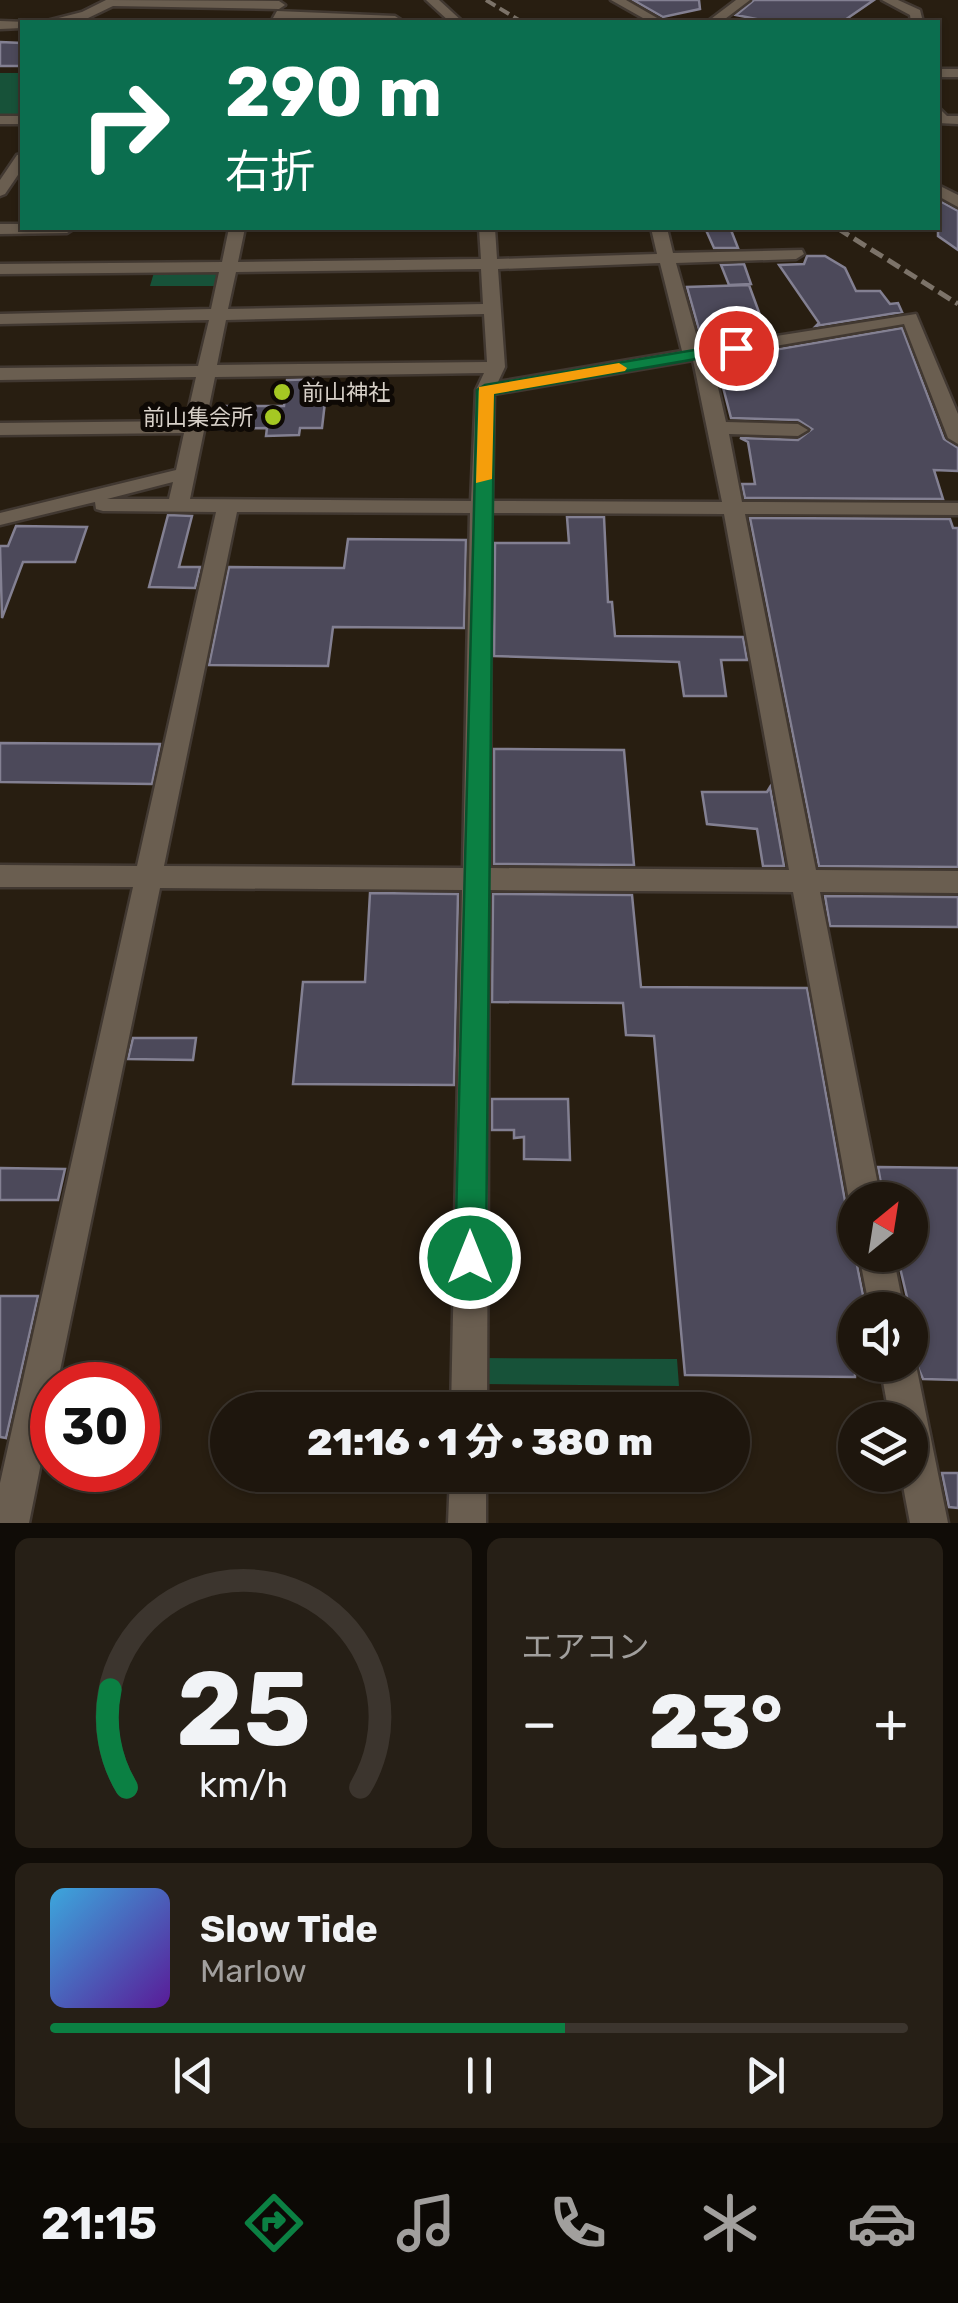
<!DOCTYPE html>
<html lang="ja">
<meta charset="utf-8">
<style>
body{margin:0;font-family:Rubik,"Noto Sans JP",sans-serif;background:#261f16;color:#f1f3f6;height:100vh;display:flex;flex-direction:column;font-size:38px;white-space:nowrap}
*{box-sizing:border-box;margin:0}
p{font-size:32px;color:#a19f9d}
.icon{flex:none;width:55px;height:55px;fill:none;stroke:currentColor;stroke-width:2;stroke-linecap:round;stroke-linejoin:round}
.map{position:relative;height:1523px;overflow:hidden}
.details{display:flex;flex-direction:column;gap:15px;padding:15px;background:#100c07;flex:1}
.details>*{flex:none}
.banner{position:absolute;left:20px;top:20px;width:920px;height:210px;border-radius:0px;box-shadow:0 2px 8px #0004,0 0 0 2px #3c352e;background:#0b6e4f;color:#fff;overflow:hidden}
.needle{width:65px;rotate:30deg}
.buttons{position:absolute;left:838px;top:1182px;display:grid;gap:20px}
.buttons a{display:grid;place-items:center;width:90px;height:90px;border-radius:50%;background:#1e160d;box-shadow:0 2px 8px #0004,0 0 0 2px #3c352e;font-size:50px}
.speed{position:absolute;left:30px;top:1362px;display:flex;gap:20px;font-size:50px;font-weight:700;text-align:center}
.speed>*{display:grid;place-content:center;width:130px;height:130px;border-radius:50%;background:#1e160d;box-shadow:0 2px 8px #0004,0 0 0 2px #3c352e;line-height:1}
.speed .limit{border:15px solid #d22;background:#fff;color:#111}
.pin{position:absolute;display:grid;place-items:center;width:85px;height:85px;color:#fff;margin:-42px;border:5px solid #fff;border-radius:50%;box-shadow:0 2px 10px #0007}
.me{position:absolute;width:110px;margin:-55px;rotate:0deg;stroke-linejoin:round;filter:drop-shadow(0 0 8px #0008)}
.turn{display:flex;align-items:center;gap:35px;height:210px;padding:0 40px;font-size:45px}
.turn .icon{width:130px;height:130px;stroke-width:2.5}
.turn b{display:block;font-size:70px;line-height:85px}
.big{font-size:75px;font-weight:800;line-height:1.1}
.details .tile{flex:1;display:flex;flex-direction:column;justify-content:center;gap:15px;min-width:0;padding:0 35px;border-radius:15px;background:#261f16}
.details .dial{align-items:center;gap:0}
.dial svg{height:260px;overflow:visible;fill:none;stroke:#3c352e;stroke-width:7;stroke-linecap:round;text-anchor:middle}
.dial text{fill:#f1f3f6;stroke:none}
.song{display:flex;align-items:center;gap:30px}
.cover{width:120px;height:120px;border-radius:15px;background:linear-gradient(135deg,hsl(200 70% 55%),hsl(270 70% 35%))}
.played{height:10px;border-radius:5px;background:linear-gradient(90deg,#0b8043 60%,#3c352e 60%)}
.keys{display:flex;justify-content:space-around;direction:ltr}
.heat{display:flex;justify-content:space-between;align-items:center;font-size:55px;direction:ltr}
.details .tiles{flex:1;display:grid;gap:15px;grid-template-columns:1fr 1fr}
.tile:last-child{grid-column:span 2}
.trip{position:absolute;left:210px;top:1392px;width:540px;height:100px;border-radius:50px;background:#1e160d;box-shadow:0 2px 8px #0004,0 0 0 2px #3c352e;font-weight:800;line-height:100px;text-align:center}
.tabs{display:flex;height:160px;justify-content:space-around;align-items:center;background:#0c0905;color:#a19f9d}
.tabs .icon{width:70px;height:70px}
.tabs .selected{color:#0b8043}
.tabs b{font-size:45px;color:#f1f3f6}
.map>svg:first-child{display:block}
.green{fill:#175239}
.building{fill:#4c495a;stroke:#838092;stroke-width:2.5}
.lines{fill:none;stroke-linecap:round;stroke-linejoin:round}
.minor-casing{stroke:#413831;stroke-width:5}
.minor{fill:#6a5e50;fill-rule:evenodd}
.rail-far1{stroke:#7c7369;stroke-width:4;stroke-dasharray:11 5;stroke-linecap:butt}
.rail{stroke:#7c7369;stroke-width:5;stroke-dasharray:14 6;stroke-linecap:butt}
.route{fill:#0b8043;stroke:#07532c;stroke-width:2.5}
.slow{fill:#f59e0b}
.poi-dot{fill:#a5c823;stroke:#0e0905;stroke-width:4}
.labels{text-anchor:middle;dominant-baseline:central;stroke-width:10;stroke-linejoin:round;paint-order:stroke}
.far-poi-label{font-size:22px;fill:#d8d1c9;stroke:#0e0905;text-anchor:start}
</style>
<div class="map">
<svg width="958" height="1523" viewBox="0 0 958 1523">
<rect width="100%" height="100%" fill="#281e11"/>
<!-- green -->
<path class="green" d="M0,73H22V114H0Z
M155,269H210L218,272L215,286H150Z
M482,1358L677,1359L679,1386L483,1384Z"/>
<!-- building -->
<path class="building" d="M633,0H699L700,9L663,17Z
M754,0H874L842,22H772L736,15Z
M0,42L22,43V66H0Z
M938,200L958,211V250L938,236Z
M706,230H731L738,248H714Z
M807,256H825L845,268L856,291H880L890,304L898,303L902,312L816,326L819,323L779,265L804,264Z
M744,264L751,284L729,285L721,265Z
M749,285L767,334L703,344L687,287Z
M902,328L944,439L958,448V471L934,470L943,499L745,498L742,484H755L748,442L740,438L798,440L812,429L798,420L731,418L716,360Z
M319,379L318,385H327L322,428H300L299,435L266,436L267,428L219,429L223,406H284L287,380Z
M168,515L192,516L179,567H200L195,588L149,587Z
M567,517H604L608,602H612L615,636L743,637L747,660H721L726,696H684L679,662L494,656L495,543H569Z
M750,518L950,519L953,528H958V867L819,866Z
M16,526L87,527L75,562H23L2,618L0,546H8Z
M348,539L466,540L464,628L333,627L328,666L209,665L229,567L344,568Z
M0,743L160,744L152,784L0,782Z
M494,749L624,750L634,865L494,864Z
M770,787L784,866H763L757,829L707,824L702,792H767Z
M370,893L458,894L454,1085L293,1084L303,982H365Z
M493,894L632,895L641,987L807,988L845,1201L855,1226V1255L866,1310H855V1377L685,1375L654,1036L626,1035L623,1003L492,1002Z
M825,896L958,897V927L830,926Z
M133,1038H196L193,1060L128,1059Z
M492,1099H568L570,1160L524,1159V1137L514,1138V1130H492Z
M878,1167L958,1168V1380L923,1379L910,1349V1310L897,1255H910V1200H884Z
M0,1168L65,1169L58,1200H0Z
M0,1296H38L6,1438L0,1437Z
M942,1473H958V1508L949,1507Z"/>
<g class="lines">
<defs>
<path id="minor" d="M106,0L279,1L285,5L279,9L113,6L86,19L43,22L82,12Z
M426,0H439L463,22H450Z
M611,0H626L664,22H650Z
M736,0H750L721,22H707Z
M882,0H898L920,10L923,22H911L910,15Z
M277,11L395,16L401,20L365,22L273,18Z
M0,21L27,22H22V28L0,29Z
M938,69H958V77H938Z
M938,107L947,116H958V124L938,123Z
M0,116H22V124H0Z
M22,154V169L5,194L0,196V180L17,155Z
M938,185L958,195V207L938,196Z
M0,224H22V228H75L67,233L0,234Z
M229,228H245L238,262L481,259L479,228H495L497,259L657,254L651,228H667L673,253L802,250L804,254L796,259L676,263L700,348L916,314L958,414V444L948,438L904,324L711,357L726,422L798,424L808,430L798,436L729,434L742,502L958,503V515L745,514L816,870L958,871V893L820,892L881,1200H855V1211L849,1200L793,892L489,890L487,1410H451L462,890L160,888L57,1385H52V1408L29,1523H0V1483L133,887H0V865L137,866L216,512L103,511L96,509L95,502L0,525V513L176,470L184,433L0,435V423L186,421L196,377L0,380V368L198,366L209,320L0,324V314L211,309L219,272L0,274V264L222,262ZM660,263L682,351L498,382L505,367L498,269ZM481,269L483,304L228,309L236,272ZM484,314L487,362L217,365L226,320ZM693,360L722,502L492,501L494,394ZM484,373L476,390L471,501L190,499L215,377ZM173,482L169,499H107ZM237,512L470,513L463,868L164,866ZM491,513L724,514L789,870L490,868Z
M859,1255H893L904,1310H870Z
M910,1352L916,1365L948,1523H910L901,1475H910V1420H890L880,1365H910Z
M450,1475H486V1523H448Z"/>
</defs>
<!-- minor casing -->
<use href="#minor" class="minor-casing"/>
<!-- minor -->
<use href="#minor" class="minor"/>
<!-- rail-far1 -->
<path class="rail-far1" d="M486,0L522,22"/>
<!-- rail -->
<path class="rail" d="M837,228L958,304"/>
</g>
<!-- route -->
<path class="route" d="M736,343L744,348L742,351L494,394L486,1258L481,1268L470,1273L460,1268L455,1258L477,390L485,385Z"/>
<!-- slow -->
<path class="slow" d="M619,363L627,368L625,371L494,394L492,479L476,483L479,387Z"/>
<!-- markers -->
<g class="poi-dot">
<circle cx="282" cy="392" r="10"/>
<circle cx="273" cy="417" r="10"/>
</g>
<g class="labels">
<!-- far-poi labels -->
<g class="far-poi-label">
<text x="302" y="392">前山神社</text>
<text x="253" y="417" text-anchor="end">前山集会所</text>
</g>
</g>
</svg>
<div class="buttons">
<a><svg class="needle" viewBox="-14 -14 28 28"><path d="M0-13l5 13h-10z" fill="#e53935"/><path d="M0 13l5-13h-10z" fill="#a19f9d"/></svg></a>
<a><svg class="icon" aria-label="sound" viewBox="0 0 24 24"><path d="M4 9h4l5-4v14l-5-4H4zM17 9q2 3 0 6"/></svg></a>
<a><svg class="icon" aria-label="layers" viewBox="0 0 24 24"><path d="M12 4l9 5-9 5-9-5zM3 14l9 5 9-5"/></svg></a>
</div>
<div class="speed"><div class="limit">30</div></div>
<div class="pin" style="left:736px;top:348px;background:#d93025"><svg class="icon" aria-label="arrive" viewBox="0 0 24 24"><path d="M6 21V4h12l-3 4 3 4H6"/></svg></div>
<svg class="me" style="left:470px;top:1258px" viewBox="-20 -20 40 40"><circle r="17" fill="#0b8043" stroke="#fff" stroke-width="3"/><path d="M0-11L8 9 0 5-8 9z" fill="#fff"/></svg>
<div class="trip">21:16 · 1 分 · 380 m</div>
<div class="banner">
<div class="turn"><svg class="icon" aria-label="right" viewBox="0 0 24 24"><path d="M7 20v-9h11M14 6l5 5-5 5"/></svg><div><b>290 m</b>右折</div></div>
</div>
</div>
<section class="details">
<div class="tiles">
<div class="tile dial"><svg viewBox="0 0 100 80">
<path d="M14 69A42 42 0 1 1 86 69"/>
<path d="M14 69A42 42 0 0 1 9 39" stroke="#0b8043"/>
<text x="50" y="56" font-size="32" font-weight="700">25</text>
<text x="50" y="72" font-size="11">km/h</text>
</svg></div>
<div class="tile"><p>エアコン</p>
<div class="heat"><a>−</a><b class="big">23°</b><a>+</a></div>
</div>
<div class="tile">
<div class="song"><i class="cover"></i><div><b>Slow Tide</b><p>Marlow</p></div></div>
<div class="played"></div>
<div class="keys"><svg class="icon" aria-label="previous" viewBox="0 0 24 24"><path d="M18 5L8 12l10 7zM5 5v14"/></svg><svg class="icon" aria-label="pause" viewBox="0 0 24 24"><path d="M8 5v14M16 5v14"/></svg><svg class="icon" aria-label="next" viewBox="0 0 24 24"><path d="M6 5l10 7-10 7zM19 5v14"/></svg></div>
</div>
</div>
</section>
<nav class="tabs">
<b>21:15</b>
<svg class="icon selected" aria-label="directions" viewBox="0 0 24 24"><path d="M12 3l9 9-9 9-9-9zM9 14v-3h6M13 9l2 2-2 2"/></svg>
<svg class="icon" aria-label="music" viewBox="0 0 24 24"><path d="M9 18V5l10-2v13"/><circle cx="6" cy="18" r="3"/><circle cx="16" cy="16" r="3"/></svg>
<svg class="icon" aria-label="phone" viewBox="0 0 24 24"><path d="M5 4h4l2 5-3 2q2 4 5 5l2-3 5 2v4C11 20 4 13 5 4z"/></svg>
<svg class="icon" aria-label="climate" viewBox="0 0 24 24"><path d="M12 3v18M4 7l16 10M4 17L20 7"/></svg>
<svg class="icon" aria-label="car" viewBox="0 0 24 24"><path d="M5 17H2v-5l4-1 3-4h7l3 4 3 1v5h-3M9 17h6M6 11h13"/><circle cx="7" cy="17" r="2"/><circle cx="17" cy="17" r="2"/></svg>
</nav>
